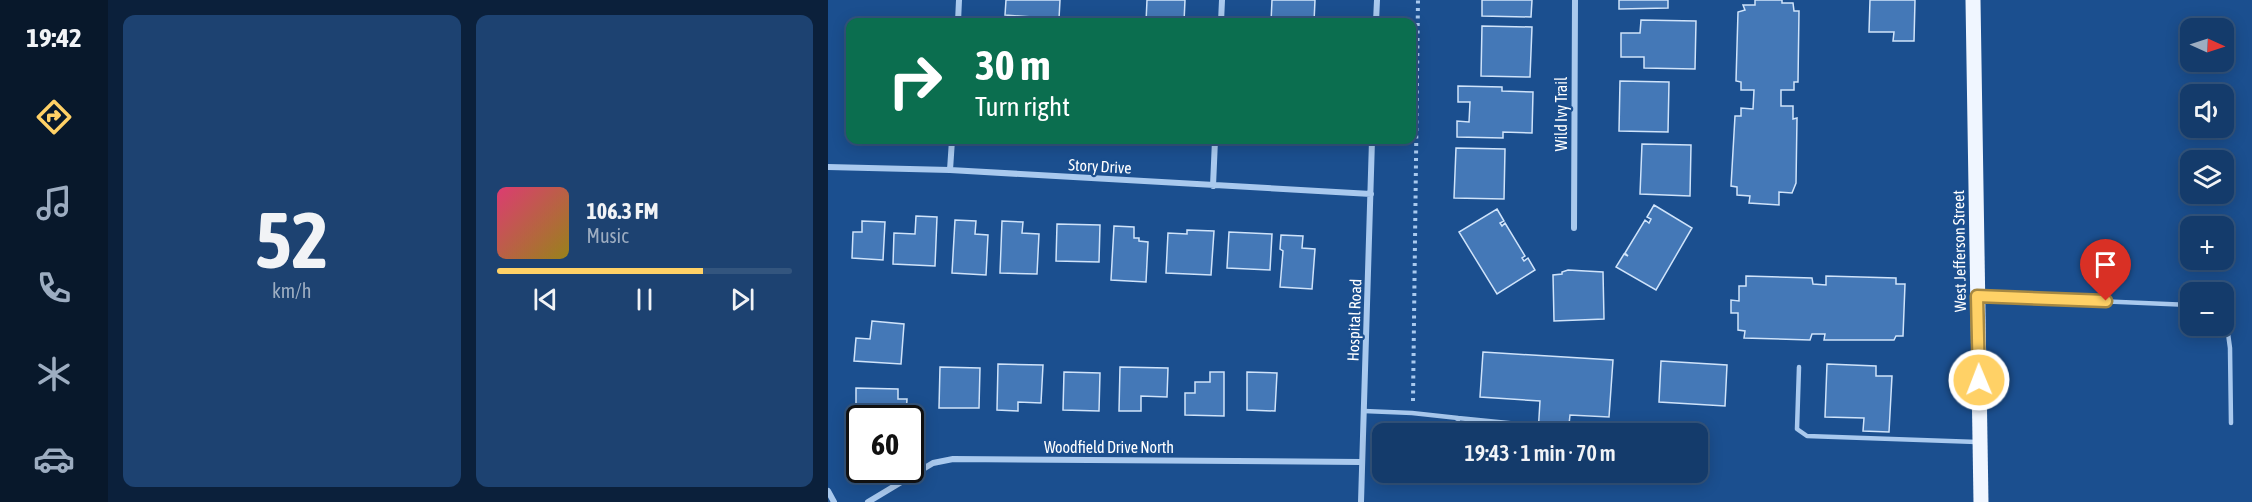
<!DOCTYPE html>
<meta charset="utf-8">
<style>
body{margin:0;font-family:"Asap Condensed",sans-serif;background:#1d4271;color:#f1f3f6;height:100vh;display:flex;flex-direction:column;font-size:22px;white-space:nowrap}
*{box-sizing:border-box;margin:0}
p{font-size:20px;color:#9dadc1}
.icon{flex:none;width:33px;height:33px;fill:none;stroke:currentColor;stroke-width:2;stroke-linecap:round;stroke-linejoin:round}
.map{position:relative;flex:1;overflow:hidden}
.sheet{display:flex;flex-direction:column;gap:15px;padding:15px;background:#0b203b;width:720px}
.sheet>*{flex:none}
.top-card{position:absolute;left:18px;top:18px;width:570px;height:126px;border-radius:12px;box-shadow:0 3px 15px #0003,0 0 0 2px #33557e;background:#0b6e4f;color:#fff;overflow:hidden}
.needle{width:39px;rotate:93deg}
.buttons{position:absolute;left:1352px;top:18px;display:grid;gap:12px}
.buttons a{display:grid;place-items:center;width:54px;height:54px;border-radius:12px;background:#143b6b;box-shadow:0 3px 15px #0003,0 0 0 2px #33557e;font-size:30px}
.speed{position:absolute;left:18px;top:405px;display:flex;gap:12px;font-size:30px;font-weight:700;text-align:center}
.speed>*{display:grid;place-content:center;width:78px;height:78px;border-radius:50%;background:#143b6b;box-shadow:0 3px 15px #0003,0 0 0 2px #33557e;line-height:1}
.speed .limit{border:3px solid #111;border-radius:9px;background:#fff;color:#111}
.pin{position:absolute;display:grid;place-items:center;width:51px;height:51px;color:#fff;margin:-62px -26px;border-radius:50% 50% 50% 0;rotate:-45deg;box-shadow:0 0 6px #0007}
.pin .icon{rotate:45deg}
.me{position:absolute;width:66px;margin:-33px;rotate:359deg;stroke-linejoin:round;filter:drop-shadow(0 0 4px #0008)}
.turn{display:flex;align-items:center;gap:21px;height:126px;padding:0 30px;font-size:27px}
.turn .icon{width:78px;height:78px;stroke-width:2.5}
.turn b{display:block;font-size:42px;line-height:51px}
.sheet .tile{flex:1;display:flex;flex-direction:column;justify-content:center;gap:9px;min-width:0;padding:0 21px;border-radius:12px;background:#1d4271}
.sheet .dial{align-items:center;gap:0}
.dial b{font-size:78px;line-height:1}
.song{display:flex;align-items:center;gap:18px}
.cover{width:72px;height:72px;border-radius:9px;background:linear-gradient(135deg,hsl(340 70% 55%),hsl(50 70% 35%))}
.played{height:6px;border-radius:3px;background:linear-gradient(90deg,#ffd166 70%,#33557e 70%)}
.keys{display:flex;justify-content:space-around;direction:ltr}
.sheet .tiles{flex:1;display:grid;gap:15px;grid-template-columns:repeat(2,1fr)}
.trip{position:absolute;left:544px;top:423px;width:336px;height:60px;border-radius:12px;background:#143b6b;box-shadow:0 3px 15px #0003,0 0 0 2px #33557e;font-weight:600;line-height:60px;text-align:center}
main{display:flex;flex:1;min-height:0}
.menu{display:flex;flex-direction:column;width:108px;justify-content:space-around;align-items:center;background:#08182b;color:#9dadc1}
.menu .icon{width:42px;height:42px}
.menu .selected{color:#ffd166}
.menu b{font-size:27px;color:#f1f3f6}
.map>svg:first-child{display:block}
.building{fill:#4478b7;stroke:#cfe3fa;stroke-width:1.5}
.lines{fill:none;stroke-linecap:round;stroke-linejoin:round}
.path{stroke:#a9c9ee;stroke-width:4;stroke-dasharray:3 4.5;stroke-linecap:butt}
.service{stroke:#a9c9ee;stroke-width:4.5}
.minor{stroke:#a9c9ee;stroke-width:6}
.primary{stroke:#f0f6ff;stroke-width:15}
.route-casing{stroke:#a68842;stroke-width:15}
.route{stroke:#ffd166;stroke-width:10}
.labels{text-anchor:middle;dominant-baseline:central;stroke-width:4.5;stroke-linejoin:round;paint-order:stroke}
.street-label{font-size:16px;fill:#fff;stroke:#1b4f8f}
</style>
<main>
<nav class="menu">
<b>19:42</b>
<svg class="icon selected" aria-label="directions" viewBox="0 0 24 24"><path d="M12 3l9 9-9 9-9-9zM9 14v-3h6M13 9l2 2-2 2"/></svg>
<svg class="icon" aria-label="music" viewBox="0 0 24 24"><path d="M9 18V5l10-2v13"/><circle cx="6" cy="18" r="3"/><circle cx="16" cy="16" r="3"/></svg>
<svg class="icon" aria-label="phone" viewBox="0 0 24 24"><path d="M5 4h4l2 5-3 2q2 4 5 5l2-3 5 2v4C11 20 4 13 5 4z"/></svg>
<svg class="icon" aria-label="climate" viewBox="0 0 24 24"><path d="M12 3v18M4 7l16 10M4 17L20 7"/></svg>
<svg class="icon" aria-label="car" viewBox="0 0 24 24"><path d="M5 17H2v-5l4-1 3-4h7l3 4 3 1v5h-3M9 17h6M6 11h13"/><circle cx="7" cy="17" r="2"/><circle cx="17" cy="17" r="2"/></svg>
</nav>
<section class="sheet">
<div class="tiles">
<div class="tile dial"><b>52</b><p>km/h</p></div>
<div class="tile">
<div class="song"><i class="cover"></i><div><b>106.3 FM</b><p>Music</p></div></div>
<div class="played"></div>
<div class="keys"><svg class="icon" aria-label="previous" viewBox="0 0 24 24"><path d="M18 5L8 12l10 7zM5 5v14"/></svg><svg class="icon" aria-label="pause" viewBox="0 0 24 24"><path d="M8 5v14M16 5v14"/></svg><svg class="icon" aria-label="next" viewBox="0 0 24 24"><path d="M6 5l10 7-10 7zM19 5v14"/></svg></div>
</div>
</div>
</section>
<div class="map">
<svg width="1424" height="502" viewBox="0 0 1424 502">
<rect width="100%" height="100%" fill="#1b4f8f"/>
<!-- building -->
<path class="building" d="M178,0H232L231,19L177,15Z
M319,0H357L356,22H318Z
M444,0H487L486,22H443Z
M654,0H704L703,17L654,16Z
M791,0H840V8L791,9Z
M927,0H954V3H965L966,11H971L970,82H966V90H953V106H965V119L969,118L968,183L964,193L951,192V205L921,203L922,196L909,195V187L903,186L907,116H913V108L925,109L926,90H913V82L908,81L910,12L917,10L915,5H927Z
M1042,0H1087L1086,41H1065L1066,32H1041Z
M813,20L868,21L867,69L816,68V57H793V33H812Z
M654,26L704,27L702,77L653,76Z
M792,81L841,82L840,132L791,131Z
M630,86L674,87V91L705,92L704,133L675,132V138L629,137V121L641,122L642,102H630Z
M814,144L863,145L862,196L812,194Z
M628,148L677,149L676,199L626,198Z
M826,205L864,228L828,290L788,267L796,254L800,256L797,253L817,220L821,223L823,219L819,217Z
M669,209L676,221L672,223L674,226L677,223L697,256L694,258L696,261L700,258L707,270L669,294L631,232Z
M88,216L109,217L107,266L65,264L66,233L87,234Z
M127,220L148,221L147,234L160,235L158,275L124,273Z
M34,221L57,222L55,260L24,258L25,232H34Z
M174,221L195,222L194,233L211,234L209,274L172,273Z
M229,224L272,225L271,262L228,261Z
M286,226L306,227V238H311V241L320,242L318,282L283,280Z
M359,230L386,231L383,275L338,273L340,233L359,234Z
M401,232L444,234L442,270L399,268Z
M453,235L475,236L474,248L487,249L484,289L452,287L455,251L452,249Z
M740,270L775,272L776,319L726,321L725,275L734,274V272Z
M918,276L984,278L985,284L998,285V276L1068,278V284H1077L1075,336H1068L1066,340H996L997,334H984L982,340L916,338L917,331L910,330V313H903V300L911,301V286H918Z
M44,321L76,324L73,364L26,361L28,338L42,339Z
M655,352L785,360L781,417L742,415L740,434H710L712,401L652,397Z
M833,361L899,365L897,406L831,402Z
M170,364L215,365L213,403L190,402V411L169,410Z
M999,364L1048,366V376H1064L1061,432L1035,431L1036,418L997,417Z
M112,367L152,368L151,408H111Z
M292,367L340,368L339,397L313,396V411H291Z
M236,372L272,373L271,411L235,410Z
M382,372H396V416L357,415V393H367V382H382Z
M419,372L449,373L447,411L419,410Z
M28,388L70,389V399H79L78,415H70V418H32L31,429V413H36V410H28Z"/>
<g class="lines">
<!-- path -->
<path class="path" d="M585,401L590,0"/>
<!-- service -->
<path class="service" d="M1152,296L1362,305
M1395,317L1398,319L1402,348L1403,423
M971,367L969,429L979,436L1149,442
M536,411L584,413L630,418L629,434
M630,418L709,426
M741,428L791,431L793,434
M732,472L782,475L785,472"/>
<!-- minor -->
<path class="minor" d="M130,22L131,0
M393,22L394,0
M548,22L549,0
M0,167L122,170L543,194
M122,170L124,140
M385,186L387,140
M746,228L747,0
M0,491L6,502
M40,502L105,463L125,459L533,462
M533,502L544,140"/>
<!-- primary -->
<path class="primary" d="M1145,0L1153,502"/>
</g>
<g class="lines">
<defs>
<path id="route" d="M1151,380L1149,296L1278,301"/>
</defs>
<!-- route casing -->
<use href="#route" class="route-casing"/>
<!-- route -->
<use href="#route" class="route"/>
</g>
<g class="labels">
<!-- street labels -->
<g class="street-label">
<text transform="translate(733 114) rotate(-90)">Wild Ivy Trail</text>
<text transform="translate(272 166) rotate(3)">Story Drive</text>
<text transform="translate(1131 251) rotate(-91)">West Jefferson Street</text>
<text transform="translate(526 320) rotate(-88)">Hospital Road</text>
<text x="281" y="447">Woodfield Drive North</text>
</g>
</g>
</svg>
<div class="buttons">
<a><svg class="needle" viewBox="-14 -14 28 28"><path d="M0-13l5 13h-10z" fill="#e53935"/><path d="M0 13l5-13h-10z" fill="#9dadc1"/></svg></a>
<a><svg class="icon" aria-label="sound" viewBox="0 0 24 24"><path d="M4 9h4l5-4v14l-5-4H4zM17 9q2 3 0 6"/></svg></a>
<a><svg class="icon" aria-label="layers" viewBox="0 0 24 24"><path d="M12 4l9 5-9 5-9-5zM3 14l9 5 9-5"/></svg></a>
<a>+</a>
<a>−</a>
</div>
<div class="speed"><div class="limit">60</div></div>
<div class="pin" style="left:1278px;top:301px;background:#d93025"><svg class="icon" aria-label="arrive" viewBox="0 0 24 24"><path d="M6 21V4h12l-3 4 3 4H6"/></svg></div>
<svg class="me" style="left:1151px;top:380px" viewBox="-20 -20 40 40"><circle r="17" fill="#ffd166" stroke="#fff" stroke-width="3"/><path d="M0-11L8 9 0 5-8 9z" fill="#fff"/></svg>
<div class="trip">19:43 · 1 min · 70 m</div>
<div class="top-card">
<div class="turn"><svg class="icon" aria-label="right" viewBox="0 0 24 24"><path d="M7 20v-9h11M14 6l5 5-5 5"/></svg><div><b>30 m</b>Turn right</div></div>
</div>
</div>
</main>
